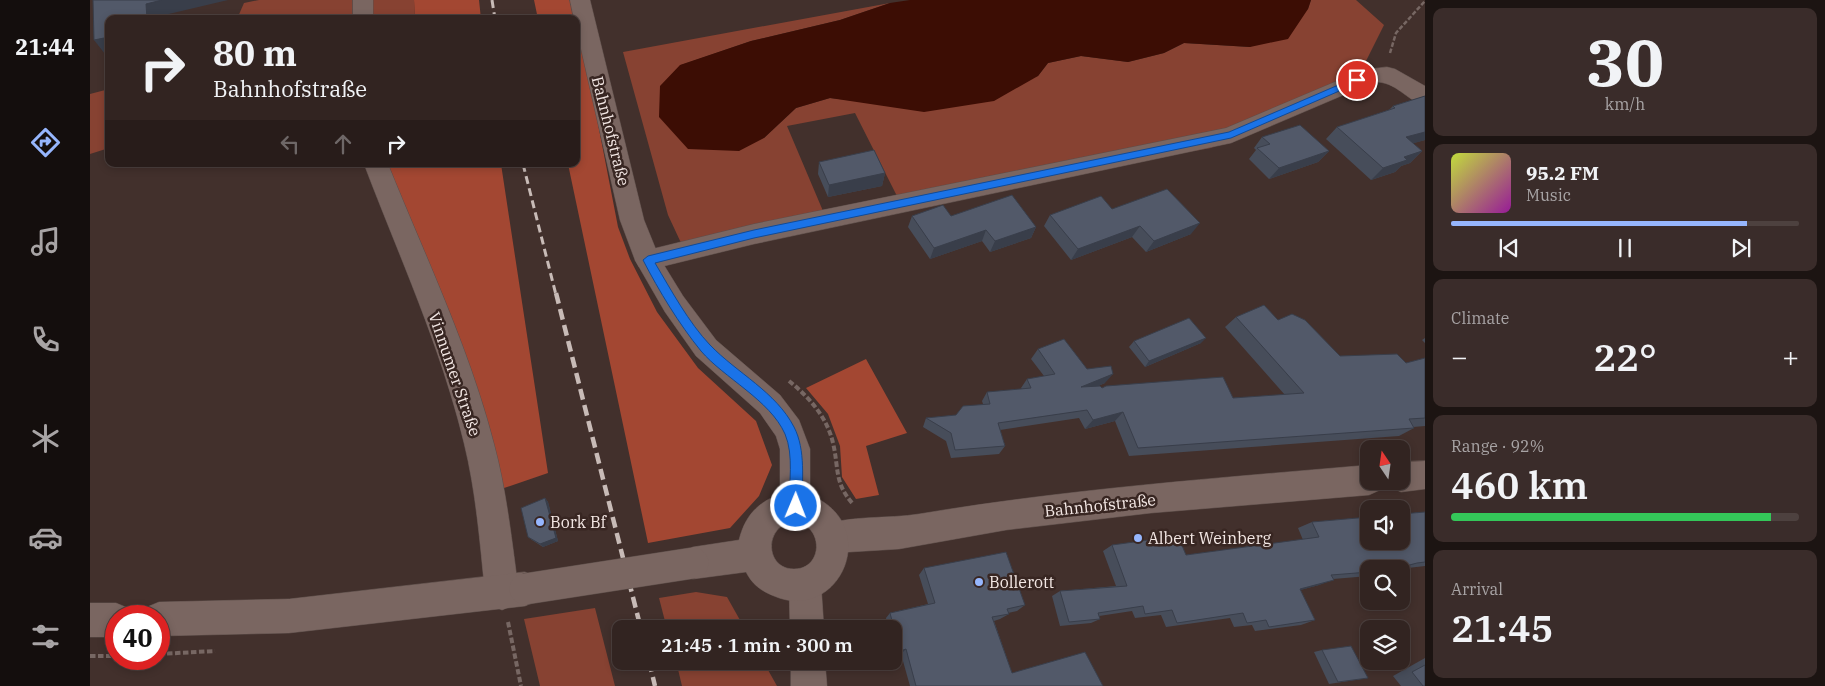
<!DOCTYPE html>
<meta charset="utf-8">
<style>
body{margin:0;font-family:"IBM Plex Serif",serif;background:#3a2c2a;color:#f1f3f6;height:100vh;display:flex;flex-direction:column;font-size:19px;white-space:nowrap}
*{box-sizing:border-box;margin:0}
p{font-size:16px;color:#a8a4a5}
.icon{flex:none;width:28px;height:28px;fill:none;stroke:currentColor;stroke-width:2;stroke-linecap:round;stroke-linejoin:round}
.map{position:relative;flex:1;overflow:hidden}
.panel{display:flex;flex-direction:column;gap:8px;padding:8px;background:#1c1412;width:400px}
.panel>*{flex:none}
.top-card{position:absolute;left:15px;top:15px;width:475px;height:152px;border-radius:10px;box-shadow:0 2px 8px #0003,0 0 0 1px #4d413f;background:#322421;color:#f1f3f6;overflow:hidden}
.needle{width:32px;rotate:347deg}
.fabs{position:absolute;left:1270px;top:440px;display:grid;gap:10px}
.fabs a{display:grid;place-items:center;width:50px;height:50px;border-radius:10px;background:#322421;box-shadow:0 2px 8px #0003,0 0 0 1px #4d413f;font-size:25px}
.speed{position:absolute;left:15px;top:605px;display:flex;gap:10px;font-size:25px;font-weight:700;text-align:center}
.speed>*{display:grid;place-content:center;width:65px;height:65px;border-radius:50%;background:#322421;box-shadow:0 2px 8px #0003,0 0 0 1px #4d413f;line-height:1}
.speed .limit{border:8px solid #d22;background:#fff;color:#111}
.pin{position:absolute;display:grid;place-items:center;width:42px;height:42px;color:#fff;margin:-21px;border:2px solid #fff;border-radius:50%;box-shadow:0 1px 5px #0007}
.me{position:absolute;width:55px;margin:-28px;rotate:1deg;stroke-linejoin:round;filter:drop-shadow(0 0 4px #0008)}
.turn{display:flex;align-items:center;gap:18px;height:105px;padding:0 25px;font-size:22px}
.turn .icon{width:65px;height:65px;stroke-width:2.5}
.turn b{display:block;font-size:35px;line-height:42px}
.lanes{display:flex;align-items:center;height:48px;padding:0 25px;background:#0003;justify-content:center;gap:25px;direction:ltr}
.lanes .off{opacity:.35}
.big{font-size:38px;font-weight:600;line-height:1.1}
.panel .widget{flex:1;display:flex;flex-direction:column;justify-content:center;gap:8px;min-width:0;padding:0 18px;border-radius:10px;background:#3a2c2a}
.panel .dial{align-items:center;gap:0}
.dial b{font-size:65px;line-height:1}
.song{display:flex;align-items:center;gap:15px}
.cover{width:60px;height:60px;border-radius:8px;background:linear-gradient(135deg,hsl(70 70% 55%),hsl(300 70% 35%))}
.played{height:5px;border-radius:2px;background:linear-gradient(90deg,#96b6fd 85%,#4d413f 85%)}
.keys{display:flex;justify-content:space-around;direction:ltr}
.heat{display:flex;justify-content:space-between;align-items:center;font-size:28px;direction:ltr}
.charge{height:8px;border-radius:4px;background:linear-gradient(90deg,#34c759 92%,#4d413f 0)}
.trip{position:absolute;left:522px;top:620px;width:290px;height:50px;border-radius:10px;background:#322421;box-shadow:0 2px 8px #0003,0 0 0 1px #4d413f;font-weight:600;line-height:50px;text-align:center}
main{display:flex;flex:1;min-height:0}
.tabs{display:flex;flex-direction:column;width:90px;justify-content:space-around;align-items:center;background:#140e0d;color:#a8a4a5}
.tabs .icon{width:35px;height:35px}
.tabs .selected{color:#96b6fd}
.tabs b{font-size:22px;color:#f1f3f6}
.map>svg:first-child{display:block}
.green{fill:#874232}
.forest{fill:#a34732}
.water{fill:#3c0d04}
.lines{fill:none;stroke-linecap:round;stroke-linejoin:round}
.minor-casing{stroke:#5d4e4a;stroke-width:1}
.tertiary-casing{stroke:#5d4e4a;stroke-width:1}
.path-far1{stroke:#776763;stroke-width:2.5;stroke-dasharray:4.5 2;stroke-linecap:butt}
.path{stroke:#776763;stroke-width:4;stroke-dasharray:5.5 2.5;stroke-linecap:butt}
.minor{fill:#7a6661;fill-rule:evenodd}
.tertiary{fill:#7a6661;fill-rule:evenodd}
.rail-far1{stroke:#c8bbb7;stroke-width:3;stroke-dasharray:8 4.5;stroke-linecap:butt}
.rail{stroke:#c8bbb7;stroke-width:4.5;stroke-dasharray:11 5.5;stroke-linecap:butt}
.tertiary-bridge-casing{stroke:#5d4e4a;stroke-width:32;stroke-linecap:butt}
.tertiary-bridge{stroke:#7a6661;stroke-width:31}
.wall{fill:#474d5a}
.shaded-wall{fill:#393e4a}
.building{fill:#525969;stroke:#393e4a}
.route{fill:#1a73e8;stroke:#114b97}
.poi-dot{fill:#96b6fd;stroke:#382622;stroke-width:2}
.labels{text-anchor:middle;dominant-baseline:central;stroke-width:5;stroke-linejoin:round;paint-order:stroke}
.street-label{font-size:16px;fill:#f3e7e4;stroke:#382622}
.poi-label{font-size:16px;fill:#f3e7e4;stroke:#382622;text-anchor:start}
</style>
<main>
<nav class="tabs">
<b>21:44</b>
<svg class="icon selected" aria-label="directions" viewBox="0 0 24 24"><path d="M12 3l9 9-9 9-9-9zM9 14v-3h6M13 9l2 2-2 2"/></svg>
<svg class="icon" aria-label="music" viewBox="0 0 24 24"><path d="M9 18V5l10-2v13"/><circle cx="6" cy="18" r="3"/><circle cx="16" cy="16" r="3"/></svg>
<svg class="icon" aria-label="phone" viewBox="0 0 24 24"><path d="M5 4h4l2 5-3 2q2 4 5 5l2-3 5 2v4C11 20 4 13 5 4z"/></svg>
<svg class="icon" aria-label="climate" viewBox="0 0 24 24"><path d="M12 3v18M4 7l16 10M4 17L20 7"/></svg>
<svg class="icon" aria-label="car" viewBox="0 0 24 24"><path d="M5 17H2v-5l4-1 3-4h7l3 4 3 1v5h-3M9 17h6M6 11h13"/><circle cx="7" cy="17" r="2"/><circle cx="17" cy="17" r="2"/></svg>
<svg class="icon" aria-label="filters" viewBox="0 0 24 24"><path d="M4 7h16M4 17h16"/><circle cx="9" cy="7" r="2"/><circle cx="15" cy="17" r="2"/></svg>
</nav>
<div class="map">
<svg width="1335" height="686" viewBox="0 0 1335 686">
<rect width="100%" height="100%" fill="#42302c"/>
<!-- green -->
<path class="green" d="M169,0H267L266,19H147L154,3Z
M280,0H324L325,19H280Z
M1221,0H1266L1294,25L1272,69L1121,148L810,202L765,113L697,126L733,211L592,245L578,215L533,52L800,3L750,20L661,41L591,65L674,138L706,108L740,98L784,103L948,76L958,63L991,56L1038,62L1074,53L1094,43L1160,47L1218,9Z
M19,89V148L0,154V94Z
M606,592L637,597L655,629H577L569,598Z
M505,608L525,686H450L434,619Z
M586,661H673L687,686H592Z"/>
<!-- forest -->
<path class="forest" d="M324,0H389L391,19H325Z
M444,0H484L528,227L540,259L567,312L608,368L666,421L682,465L669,496L640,528L558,543L478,164H486V19H448Z
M294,164H411L458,473L414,488L365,332L306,197Z
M776,359L817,433L776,446L789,495L766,499L752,477L750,446L738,414L716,388Z"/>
<!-- water -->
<path class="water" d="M820,0H1221L1218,9L1198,39L1160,47L1094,43L1074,53L1038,62L991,56L958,63L948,76L904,101L834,112L740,98L706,108L674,138L649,151L598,149L569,117L570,86L590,65L661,41L750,20L800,3Z"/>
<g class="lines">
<defs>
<path id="minor" d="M263,0H283V19H263Z
M1297,67L1305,69L1335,86V106C1316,100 1306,81 1284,82L1141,143L664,244L558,270L549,267L545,260L549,253L558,250L664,224L1136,128L1273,70Z
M274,164H298C335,256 379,347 404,444C417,492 422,543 429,593L424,605L412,610L400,605L395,593C390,543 386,492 374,443C351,347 309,256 274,164Z
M1335,461V489L1311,492L1300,487L1298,481H1311V462Z
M1279,465V481H1294L1290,490L1279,495L1061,513L916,530L809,549L743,553L732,548L727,537L732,526C758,515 799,519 829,514C978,489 1128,478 1279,465Z
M715,568L727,572L731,584L734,629H700L699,584L703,572Z
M701,661H735L737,686H701Z"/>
<path id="tertiary" d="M480,0H500L554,220L569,257L593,296L626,340L690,395L709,420L720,449V495C794,525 749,624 684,596C671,591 662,584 656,572L603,579L592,574L587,563L592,552L603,547L649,540C655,516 667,503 690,494V449L686,436L670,413L606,356L575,312L545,260L530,220L486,27V19H484ZM704,522C734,524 734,569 704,569C674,569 674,524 704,522Z
M435,572L447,577L452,589L447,601L435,606L199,633L69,636V616H53L57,607L69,602L199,599Z
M0,603H26L38,608L41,616H26V637H0Z"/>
</defs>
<!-- minor casing -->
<use href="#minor" class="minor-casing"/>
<!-- tertiary casing -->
<use href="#tertiary" class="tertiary-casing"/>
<!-- path-far1 -->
<path class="path-far1" d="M1300,53L1306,33L1335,1"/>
<!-- path -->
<path class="path" d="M699,381C719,397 737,417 743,443C749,468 744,483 763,504
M418,622L431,686
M69,654L125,651
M0,656H26"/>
<!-- minor -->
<use href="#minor" class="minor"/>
<!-- tertiary -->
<use href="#tertiary" class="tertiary"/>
<!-- rail-far1 -->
<path class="rail-far1" d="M402,0L405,19
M433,164L466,295"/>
<!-- rail -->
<path class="rail" d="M466,293L551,629
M559,661L565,686"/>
<defs>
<path id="tertiary-bridge" d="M435,589L603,563"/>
</defs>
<!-- tertiary-bridge casing -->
<use href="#tertiary-bridge" class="tertiary-bridge-casing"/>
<!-- tertiary-bridge -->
<use href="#tertiary-bridge" class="tertiary-bridge"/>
</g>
<!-- wall -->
<path class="wall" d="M1335,96V140L1323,143L1332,151L1320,163L1311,166L1305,172L1281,180L1236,139L1247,127L1299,110L1303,106Z
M1172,137L1239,151L1228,162L1179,179L1159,159L1166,150L1164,148Z
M729,162L795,173L792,186L738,197L728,174Z
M1022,209L1101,234L1056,252L1042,237L981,260L954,226L960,215Z
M822,216H861L946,227L941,238L900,252L892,241L840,259L818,227Z
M1146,317L1188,320L1250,356L1316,363L1335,358V426L1323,427L1324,428L1309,436L1039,456L1025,421L995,429L989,418L910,430L915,446L909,454L861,458L856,441L833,427L836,418L866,415L893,404L892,401L897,392L932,389L931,388L937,379L954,376L941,359L948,349L997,369L1015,383L1008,386L1012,388L1143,398L1195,395L1135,327Z
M1335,338V343L1332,340Z
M1044,341L1111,343L1055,367L1039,347Z
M455,498L458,502L468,541L453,547L442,540L438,537Z
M1335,512V566L1309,569H1279V576L1243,579L1229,585L1210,590L1225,620L1211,625L1165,631L1162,625L1144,627L1140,618L1076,627L1071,615L1045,618L1042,611L1009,616L1010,619L1001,623L970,626L962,596L970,591L1026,586L1013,551L1022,545L1096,555L1213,540L1208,528L1222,522Z
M834,568L935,605L927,611L918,613L919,614L910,619L904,621L922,673L1013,686H820L811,654L805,655L804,651V629H798L796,618L800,613L838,604L829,575Z
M1232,650L1278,678L1239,684L1224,652Z
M1335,658V686H1311L1303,676Z"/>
<!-- shaded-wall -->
<path class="shaded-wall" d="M72,0H138L66,17L67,19H57L56,4Z
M19,37V53L15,54L4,40Z
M1335,132V140L1304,149L1316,137Z
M1239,151L1228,162L1179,179L1189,168Z
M1332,151L1320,163L1311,166L1305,172L1281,180L1293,168L1314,157Z
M795,173L792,186L738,197L739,185Z
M1110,223L1101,234L1056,252L1064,241Z
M1050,226L1042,237L981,260L988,249Z
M946,227L941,238L900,252L905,241Z
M896,230L892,241L840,259L844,248Z
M1116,338L1111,343L1055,367L1059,361Z
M1023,374L1015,383L983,397L991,387Z
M1033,412L1025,421L995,429L1003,420Z
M455,498L458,502L468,541L453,547L450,544Z
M1327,563L1309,569H1304Z
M1244,580L1229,585L1196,594L1210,589Z
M816,649L811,654L805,655L810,651Z"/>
<!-- building -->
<path class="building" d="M3,0H72L56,4L57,19H19V37L4,40Z
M1335,96V132L1316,137L1332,151L1314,157L1317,160L1293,168L1247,127L1305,108L1303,106Z
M1210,125L1239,151L1189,168L1167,148L1180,144L1172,137Z
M784,150L795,173L739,185L729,162Z
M1077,189L1110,223L1064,241L1050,226L988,249L960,215L1011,196L1022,209Z
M922,195L946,227L905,241L896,230L844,248L822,216L853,205L861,216Z
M1174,305L1188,320L1202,314L1215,320L1250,356L1307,354L1316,363L1335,358V418L1319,419L1324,428L1048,448L1033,412L1003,420L997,410L908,423L915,446L865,450L861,433L836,418L866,415L873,406L900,404L897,392L941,388L937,379L965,374L948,349L974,339L997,369L1021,366L1023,374L991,387L1010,386L1012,388L1016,386L1133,377L1143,398L1214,393L1146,317Z
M1099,318L1116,338L1059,361L1044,341Z
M455,498L466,538L450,544L438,537L431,508Z
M1335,512V562L1327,563L1304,569H1279V572L1241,575L1244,580L1210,589L1225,620L1179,627L1176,620L1157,623L1153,613L1087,623L1082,610L1055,614L1053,606L1008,613L1010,619L979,622L970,591L1037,586L1022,545L1088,536L1096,555L1229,537L1222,522L1279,517V541H1311V514Z
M916,552L935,605L917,609L919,614L902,617L922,673L995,652L1013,686H826L816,649L810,651L800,613L845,603L834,568Z
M1261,646L1278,678L1248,682L1232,650Z
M1335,665V686H1333L1322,672Z"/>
<!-- route -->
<path class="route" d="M1267,77L1272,80L1270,82L1141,138L664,238L565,263C581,290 599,323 620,345C647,373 686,392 704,427C716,450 712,481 712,506L710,511L706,513L701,511L699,506C699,484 704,455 695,434C680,400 634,378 611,351C589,324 569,291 553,260L558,256L664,230L1139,132Z"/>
<!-- markers -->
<g class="poi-dot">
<circle cx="450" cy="522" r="5"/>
<circle cx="1048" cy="538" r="5"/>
<circle cx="889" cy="582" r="5"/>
</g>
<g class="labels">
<!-- street labels -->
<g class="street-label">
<text transform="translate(521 131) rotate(76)">Bahnhofstraße</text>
<text transform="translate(365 374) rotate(71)">Vinnumer Straße</text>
<text transform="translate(1010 505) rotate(-6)">Bahnhofstraße</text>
</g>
<!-- poi labels -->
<g class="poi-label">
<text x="460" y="522">Bork Bf</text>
<text x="1058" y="538">Albert Weinberg</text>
<text x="899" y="582">Bollerott</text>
</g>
</g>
</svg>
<div class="fabs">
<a><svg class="needle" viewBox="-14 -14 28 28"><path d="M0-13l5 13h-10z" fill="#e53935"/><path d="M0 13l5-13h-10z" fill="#a8a4a5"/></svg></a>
<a><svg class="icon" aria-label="sound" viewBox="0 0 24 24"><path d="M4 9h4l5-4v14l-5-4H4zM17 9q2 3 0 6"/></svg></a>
<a><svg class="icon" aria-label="search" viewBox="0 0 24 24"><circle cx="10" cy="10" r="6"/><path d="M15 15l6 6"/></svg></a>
<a><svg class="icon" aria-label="layers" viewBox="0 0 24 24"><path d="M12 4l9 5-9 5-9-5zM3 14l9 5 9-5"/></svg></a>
</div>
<div class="speed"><div class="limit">40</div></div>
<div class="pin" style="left:1267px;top:80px;background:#d93025"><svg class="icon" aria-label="arrive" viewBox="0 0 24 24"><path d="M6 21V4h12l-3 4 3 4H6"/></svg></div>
<svg class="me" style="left:706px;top:506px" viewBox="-20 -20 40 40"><circle r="17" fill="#1a73e8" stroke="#fff" stroke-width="3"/><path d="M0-11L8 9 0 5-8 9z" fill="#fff"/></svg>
<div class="trip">21:45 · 1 min · 300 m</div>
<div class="top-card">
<div class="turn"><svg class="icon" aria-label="right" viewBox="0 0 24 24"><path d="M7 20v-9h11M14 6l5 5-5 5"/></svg><div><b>80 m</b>Bahnhofstraße</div></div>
<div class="lanes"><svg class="icon off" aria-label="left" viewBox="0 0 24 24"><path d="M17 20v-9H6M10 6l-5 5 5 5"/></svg><svg class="icon off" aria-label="ahead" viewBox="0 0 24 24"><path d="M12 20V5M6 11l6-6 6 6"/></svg><svg class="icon" aria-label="right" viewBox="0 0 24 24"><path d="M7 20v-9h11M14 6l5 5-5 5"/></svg></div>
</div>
</div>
<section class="panel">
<div class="widget dial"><b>30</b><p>km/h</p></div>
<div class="widget">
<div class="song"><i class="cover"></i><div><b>95.2 FM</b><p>Music</p></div></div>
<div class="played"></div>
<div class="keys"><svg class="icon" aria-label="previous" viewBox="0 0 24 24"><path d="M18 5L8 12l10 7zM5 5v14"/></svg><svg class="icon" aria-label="pause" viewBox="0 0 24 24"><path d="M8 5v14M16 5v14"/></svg><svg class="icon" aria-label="next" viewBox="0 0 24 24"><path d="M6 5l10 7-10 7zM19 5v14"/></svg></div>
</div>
<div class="widget"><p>Climate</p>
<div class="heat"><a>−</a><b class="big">22°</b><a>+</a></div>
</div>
<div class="widget"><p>Range · 92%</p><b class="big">460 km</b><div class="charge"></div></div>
<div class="widget"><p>Arrival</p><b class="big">21:45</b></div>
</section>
</main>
